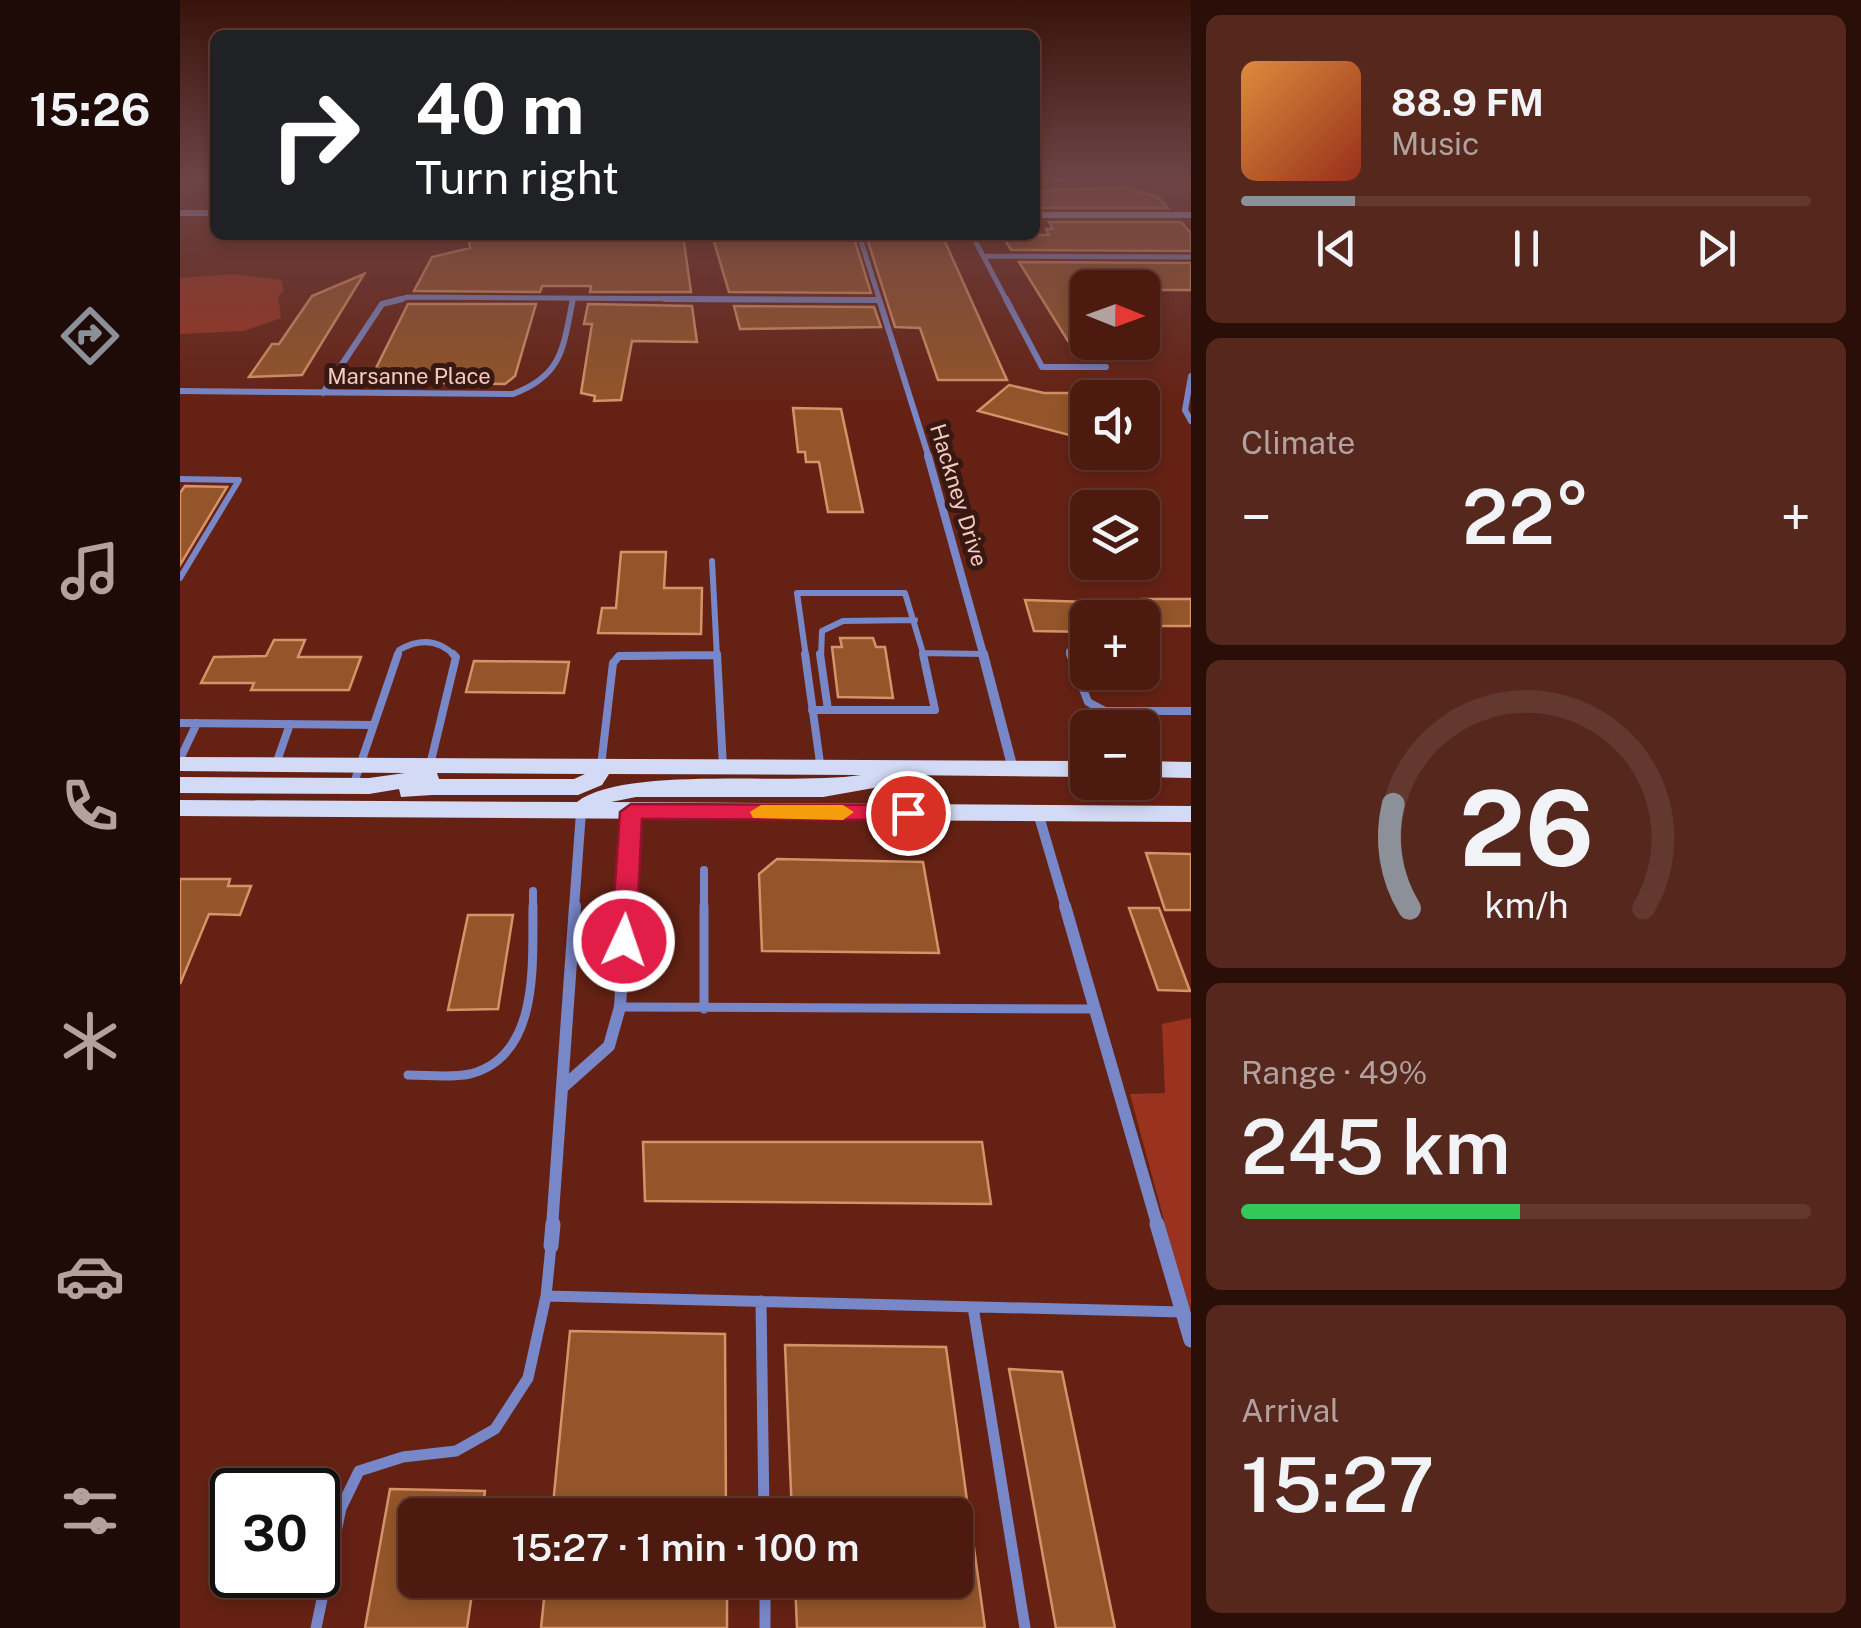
<!DOCTYPE html>
<meta charset="utf-8">
<style>
body{margin:0;font-family:"Public Sans",sans-serif;background:#56271d;color:#f1f3f6;height:100vh;display:flex;flex-direction:column;font-size:38px;white-space:nowrap}
*{box-sizing:border-box;margin:0}
p{font-size:32px;color:#b2a19e}
.icon{flex:none;width:55px;height:55px;fill:none;stroke:currentColor;stroke-width:2;stroke-linecap:round;stroke-linejoin:round}
.map{position:relative;flex:1;overflow:hidden}
.sheet{display:flex;flex-direction:column;gap:15px;padding:15px;background:#2a0e08;width:670px}
.sheet>*{flex:none}
.top-card{position:absolute;left:30px;top:30px;width:830px;height:210px;border-radius:15px;box-shadow:0 5px 15px #0003,0 0 0 2px #63382f;background:#202124;color:#fff;overflow:hidden}
.needle{width:65px;rotate:91deg}
.controls{position:absolute;left:890px;top:270px;display:grid;gap:20px}
.controls a{display:grid;place-items:center;width:90px;height:90px;border-radius:15px;background:#4c1a0f;box-shadow:0 5px 15px #0003,0 0 0 2px #63382f;font-size:50px}
.speed{position:absolute;left:30px;top:1468px;display:flex;gap:20px;font-size:50px;font-weight:700;text-align:center}
.speed>*{display:grid;place-content:center;width:130px;height:130px;border-radius:50%;background:#4c1a0f;box-shadow:0 5px 15px #0003,0 0 0 2px #63382f;line-height:1}
.speed .limit{border:5px solid #111;border-radius:15px;background:#fff;color:#111}
.pin{position:absolute;display:grid;place-items:center;width:85px;height:85px;color:#fff;margin:-42px;border:5px solid #fff;border-radius:50%;box-shadow:0 2px 10px #0007}
.me{position:absolute;width:110px;margin:-55px;rotate:3deg;stroke-linejoin:round;filter:drop-shadow(0 0 8px #0008)}
.turn{display:flex;align-items:center;gap:35px;height:210px;padding:0 40px;font-size:45px}
.turn .icon{width:130px;height:130px;stroke-width:2.5}
.turn b{display:block;font-size:70px;line-height:85px}
.big{font-size:75px;font-weight:600;line-height:1.1}
.sheet .tile{flex:1;display:flex;flex-direction:column;justify-content:center;gap:15px;min-width:0;padding:0 35px;border-radius:15px;background:#56271d}
.sheet .dial{align-items:center;gap:0}
.dial svg{height:260px;overflow:visible;fill:none;stroke:#63382f;stroke-width:7;stroke-linecap:round;text-anchor:middle}
.dial text{fill:#f1f3f6;stroke:none}
.song{display:flex;align-items:center;gap:30px}
.cover{width:120px;height:120px;border-radius:15px;background:linear-gradient(135deg,hsl(30 70% 55%),hsl(10 70% 35%))}
.played{height:10px;border-radius:5px;background:linear-gradient(90deg,#8c9099 20%,#63382f 20%)}
.keys{display:flex;justify-content:space-around;direction:ltr}
.heat{display:flex;justify-content:space-between;align-items:center;font-size:55px;direction:ltr}
.charge{height:15px;border-radius:8px;background:linear-gradient(90deg,#34c759 49%,#63382f 0)}
.trip{position:absolute;left:218px;top:1498px;width:575px;height:100px;border-radius:15px;background:#4c1a0f;box-shadow:0 5px 15px #0003,0 0 0 2px #63382f;font-weight:600;line-height:100px;text-align:center}
main{display:flex;flex:1;min-height:0}
.tabs{display:flex;flex-direction:column;width:180px;justify-content:space-around;align-items:center;background:#1e0a06;color:#b2a19e}
.tabs .icon{width:70px;height:70px}
.tabs .on{color:#8c9099}
.tabs b{font-size:45px;color:#f1f3f6}
.map>svg:first-child{display:block}
.green{fill:#99331f}
.building{fill:#935529;stroke:#d69367;stroke-width:2.5}
.lines{fill:none;stroke-linecap:round;stroke-linejoin:round}
.lane-far3{stroke:#7887c8;stroke-width:6}
.lane-far2{stroke:#7887c8;stroke-width:8}
.lane-far1{stroke:#7887c8;stroke-width:9}
.lane{stroke:#7887c8;stroke-width:11}
.street-far5{stroke:#7887c8;stroke-width:5}
.street-far4{stroke:#7887c8;stroke-width:6}
.street-far3{stroke:#7887c8;stroke-width:8}
.street-far2{stroke:#7887c8;stroke-width:10}
.street-far1{stroke:#7887c8;stroke-width:12}
.street{stroke:#7887c8;stroke-width:15}
.secondary{fill:#a5b5f3;fill-rule:evenodd}
.primary{fill:#d3daf5;fill-rule:evenodd}
.route{fill:#e11d48;stroke:#92132f;stroke-width:2.5}
.slow{fill:#f59e0b}
.labels{text-anchor:middle;dominant-baseline:central;stroke-width:10;stroke-linejoin:round;paint-order:stroke}
.far-street-label{font-size:22px;fill:#f5cbc1;stroke:#371812}
</style>
<main>
<nav class="tabs">
<b>15:26</b>
<svg class="icon on" aria-label="directions" viewBox="0 0 24 24"><path d="M12 3l9 9-9 9-9-9zM9 14v-3h6M13 9l2 2-2 2"/></svg>
<svg class="icon" aria-label="music" viewBox="0 0 24 24"><path d="M9 18V5l10-2v13"/><circle cx="6" cy="18" r="3"/><circle cx="16" cy="16" r="3"/></svg>
<svg class="icon" aria-label="phone" viewBox="0 0 24 24"><path d="M5 4h4l2 5-3 2q2 4 5 5l2-3 5 2v4C11 20 4 13 5 4z"/></svg>
<svg class="icon" aria-label="climate" viewBox="0 0 24 24"><path d="M12 3v18M4 7l16 10M4 17L20 7"/></svg>
<svg class="icon" aria-label="car" viewBox="0 0 24 24"><path d="M5 17H2v-5l4-1 3-4h7l3 4 3 1v5h-3M9 17h6M6 11h13"/><circle cx="7" cy="17" r="2"/><circle cx="17" cy="17" r="2"/></svg>
<svg class="icon" aria-label="filters" viewBox="0 0 24 24"><path d="M4 7h16M4 17h16"/><circle cx="9" cy="7" r="2"/><circle cx="15" cy="17" r="2"/></svg>
</nav>
<div class="map">
<svg width="1011" height="1628" viewBox="0 0 1011 1628">
<rect width="100%" height="100%" fill="#652214"/>
<!-- green -->
<path class="green" d="M53,274L101,280L104,291L98,296L101,318L64,331L0,334V278Z
M1011,1018V1309H1008L950,1094L985,1093L982,1024Z"/>
<!-- building -->
<path class="building" d="M946,187L978,197L988,208H860L855,201V191Z
M869,222H1001L1011,233V251L831,250L822,235H869L866,229H873Z
M288,235H503L511,292H410L411,286H362L360,292L234,291L252,257L290,248Z
M532,235H673L691,293L549,292Z
M686,235H762L827,380H758L740,328L715,327Z
M839,262L1011,263V290H899L908,303V341H888Z
M184,274L122,375L69,377L92,344H99L132,296Z
M228,304H356L335,376L325,384L189,382Z
M408,304L512,306L517,342L452,341L441,400L414,401L415,396L401,393L412,324H404Z
M554,306L694,307L701,327L560,329Z
M829,385L864,393H908V440L798,411Z
M613,408L661,409L683,512H648L639,462H626L625,452H618Z
M5,486L47,487L0,565V493Z
M441,552H486L484,588H522L521,634L418,633L422,608H436Z
M962,599H1011V626H962Z
M845,600L908,602V632L854,631Z
M660,638H693L696,647H705L713,698L658,697L652,647H662Z
M94,640H125L118,657H181L169,690H71L74,683H21L34,657L86,656Z
M294,661L389,662L384,693L286,692Z
M966,853L1011,854V910H985Z
M597,859L743,862L759,953L582,951L579,874Z
M0,879H50L48,886H71L60,915L29,914L0,984Z
M949,908H979L1010,991L978,990Z
M288,915H333L318,1009L268,1010Z
M463,1142H802L811,1204L465,1201Z
M390,1331L545,1334L546,1515H372Z
M605,1345L766,1347L789,1515H612Z
M829,1369L882,1372L935,1628H876Z
M210,1489L305,1491L302,1515H235V1580H294L287,1628H185Z
M791,1526L805,1628H617L615,1580H775V1527Z
M366,1580H547V1628H361Z"/>
<g class="lines">
<!-- lane-far3 -->
<path class="lane-far3" d="M0,479L59,480L0,578
M532,561L537,657
M889,651L891,657
M743,653L744,657
M217,657L219,650C240,638 259,639 276,657
M438,657L537,655
M626,657L617,593H725L743,653L802,654
M641,657L642,631L663,621L735,620"/>
<!-- lane-far2 -->
<path class="lane-far2" d="M537,654L543,767
M625,654L641,770
M640,654L648,710
M890,654L908,702L925,711H1011
M632,710H755L743,654
M0,723L192,725
M0,759L17,723
M96,764L110,724
M250,765L276,657L273,654
M421,766L433,663L439,656L537,655
M173,786L218,654
M524,870V908
M353,908V891"/>
<!-- lane-far1 -->
<path class="lane-far1" d="M524,906V1009
M440,1007L916,1009
M228,1075C248,1075 270,1078 290,1074C361,1056 352,961 353,906"/>
<!-- lane -->
<path class="lane" d="M371,1246L366,1296L1001,1312
M581,1301L584,1515
M793,1307L845,1628
M585,1580V1628
M136,1628L161,1508L179,1471L223,1457L276,1451L315,1429L348,1378L366,1296"/>
<!-- street-far5 -->
<path class="street-far5" d="M855,179L937,176
M679,235L700,301
M792,235L827,301
M803,256L1011,257
M213,301L228,297L698,300"/>
<!-- street-far4 -->
<path class="street-far4" d="M485,299L698,300
M699,299L749,458
M826,299L862,367H926
M1011,376L1005,410L1011,421
M0,391L333,394C384,375 383,346 393,299
M143,393L202,304L222,299"/>
<!-- street-far3 -->
<path class="street-far3" d="M748,456L804,657"/>
<!-- street-far2 -->
<path class="street-far2" d="M803,654L833,769
M858,813L886,908
M394,908L401,812
M446,908L451,812"/>
<!-- street-far1 -->
<path class="street-far1" d="M885,906L978,1227
M383,1087L429,1046L440,1007L446,906
M372,1227L395,906"/>
<!-- street -->
<path class="street" d="M977,1224L1011,1340
M371,1246L373,1224"/>
<!-- secondary -->
<path class="secondary" d="M0,210H35V216H0Z
M855,212H1011V218H855Z"/>
<!-- primary -->
<path class="primary" d="M0,757L908,761V777L717,775L716,784L643,797H456L431,802L1011,806V822L0,816V800L397,802C445,765 611,786 681,775L429,774L422,785L398,795H252L221,797L219,789L189,794L0,793V777L189,778L225,773L0,771ZM257,773L405,774L394,779H259Z
M962,761L1011,762V778L962,777Z"/>
</g>
<!-- sky -->
<linearGradient id="sky" x2="0" y2="1"><stop stop-color="#38130b"/><stop offset="0.44" stop-color="#6d4445"/><stop offset="1" stop-color="#6d4445" stop-opacity="0"/></linearGradient>
<rect width="1011" height="404" fill="url(#sky)"/>
<!-- route -->
<path class="route" d="M451,804L728,805L740,813L728,820L462,819L456,941L453,947H435L431,941L440,812Z"/>
<!-- slow -->
<path class="slow" d="M581,805H663L674,812L663,820L573,818L570,812Z"/>
<g class="labels">
<!-- far-street labels -->
<g class="far-street-label">
<text x="229" y="376">Marsanne Place</text>
<text transform="translate(779 495) rotate(73)">Hackney Drive</text>
</g>
</g>
</svg>
<div class="controls">
<a><svg class="needle" viewBox="-14 -14 28 28"><path d="M0-13l5 13h-10z" fill="#e53935"/><path d="M0 13l5-13h-10z" fill="#b2a19e"/></svg></a>
<a><svg class="icon" aria-label="sound" viewBox="0 0 24 24"><path d="M4 9h4l5-4v14l-5-4H4zM17 9q2 3 0 6"/></svg></a>
<a><svg class="icon" aria-label="layers" viewBox="0 0 24 24"><path d="M12 4l9 5-9 5-9-5zM3 14l9 5 9-5"/></svg></a>
<a>+</a>
<a>−</a>
</div>
<div class="speed"><div class="limit">30</div></div>
<div class="pin" style="left:728px;top:813px;background:#d93025"><svg class="icon" aria-label="arrive" viewBox="0 0 24 24"><path d="M6 21V4h12l-3 4 3 4H6"/></svg></div>
<svg class="me" style="left:444px;top:941px" viewBox="-20 -20 40 40"><circle r="17" fill="#e11d48" stroke="#fff" stroke-width="3"/><path d="M0-11L8 9 0 5-8 9z" fill="#fff"/></svg>
<div class="trip">15:27 · 1 min · 100 m</div>
<div class="top-card">
<div class="turn"><svg class="icon" aria-label="right" viewBox="0 0 24 24"><path d="M7 20v-9h11M14 6l5 5-5 5"/></svg><div><b>40 m</b>Turn right</div></div>
</div>
</div>
<section class="sheet">
<div class="tile">
<div class="song"><i class="cover"></i><div><b>88.9 FM</b><p>Music</p></div></div>
<div class="played"></div>
<div class="keys"><svg class="icon" aria-label="previous" viewBox="0 0 24 24"><path d="M18 5L8 12l10 7zM5 5v14"/></svg><svg class="icon" aria-label="pause" viewBox="0 0 24 24"><path d="M8 5v14M16 5v14"/></svg><svg class="icon" aria-label="next" viewBox="0 0 24 24"><path d="M6 5l10 7-10 7zM19 5v14"/></svg></div>
</div>
<div class="tile"><p>Climate</p>
<div class="heat"><a>−</a><b class="big">22°</b><a>+</a></div>
</div>
<div class="tile dial"><svg viewBox="0 0 100 80">
<path d="M14 69A42 42 0 1 1 86 69"/>
<path d="M14 69A42 42 0 0 1 9 37" stroke="#8c9099"/>
<text x="50" y="56" font-size="32" font-weight="700">26</text>
<text x="50" y="72" font-size="11">km/h</text>
</svg></div>
<div class="tile"><p>Range · 49%</p><b class="big">245 km</b><div class="charge"></div></div>
<div class="tile"><p>Arrival</p><b class="big">15:27</b></div>
</section>
</main>
